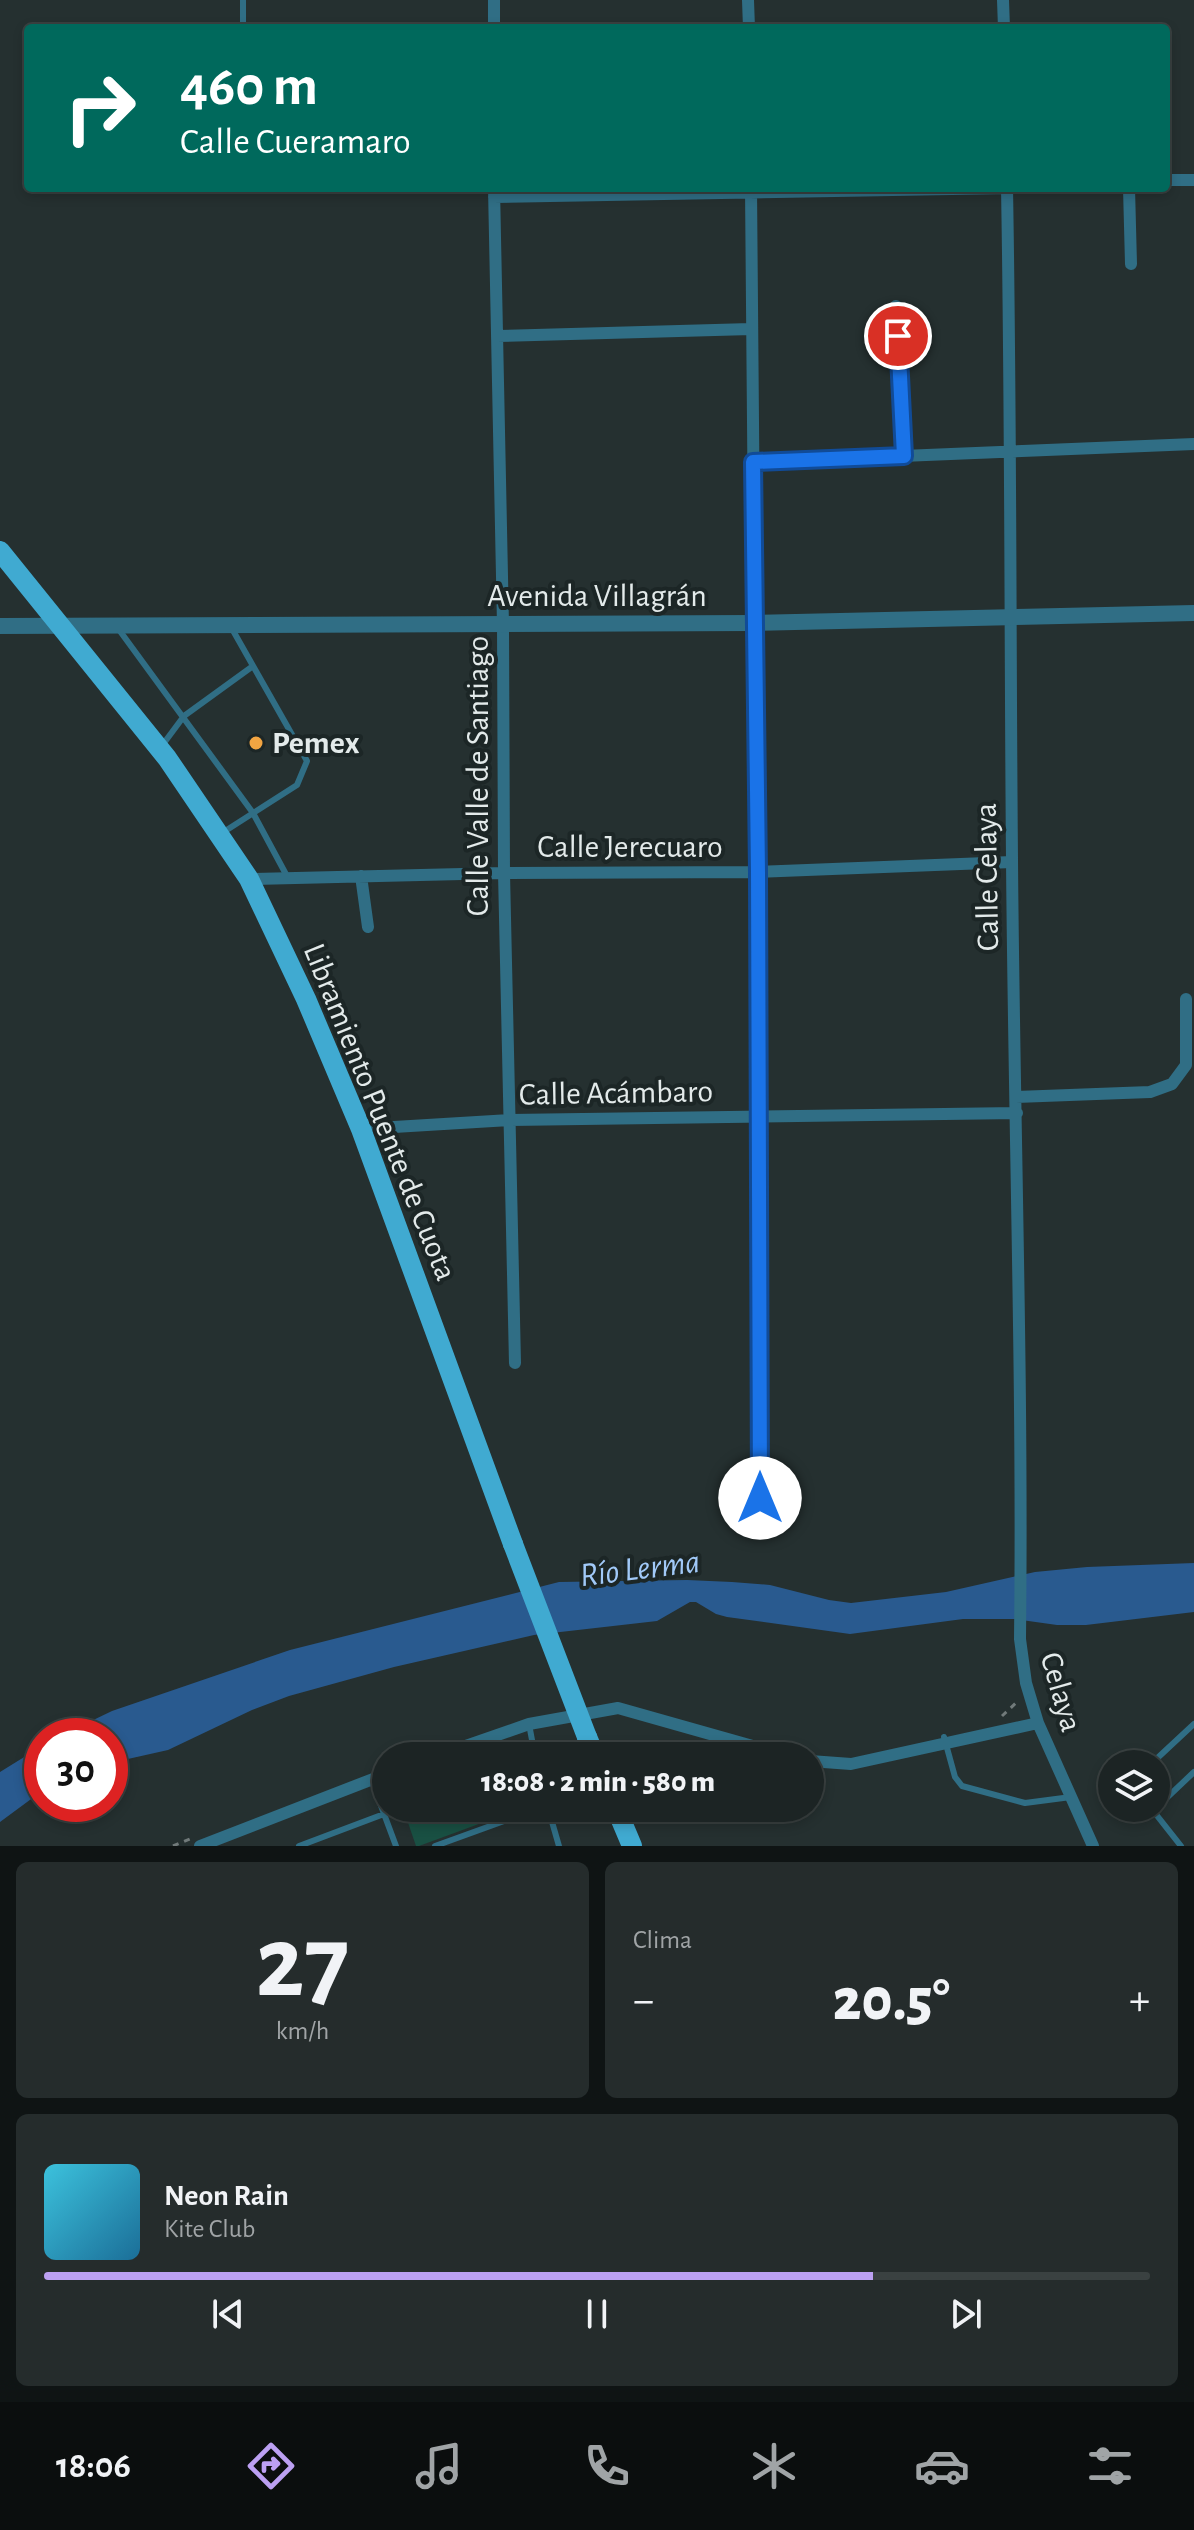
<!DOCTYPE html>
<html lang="es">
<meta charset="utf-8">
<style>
body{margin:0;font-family:"Alegreya Sans",sans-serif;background:#252c2c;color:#f1f3f6;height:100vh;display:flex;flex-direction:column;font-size:30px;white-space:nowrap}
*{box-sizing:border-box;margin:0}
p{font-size:26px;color:#a0a4a6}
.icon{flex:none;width:44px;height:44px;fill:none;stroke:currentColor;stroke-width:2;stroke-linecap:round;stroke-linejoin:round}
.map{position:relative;height:1846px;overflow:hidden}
.details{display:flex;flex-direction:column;gap:16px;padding:16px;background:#0f1414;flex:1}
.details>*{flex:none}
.top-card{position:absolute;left:24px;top:24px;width:1146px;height:168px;border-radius:8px;box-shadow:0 4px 12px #0003,0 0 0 2px #3a4141;background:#00695c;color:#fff;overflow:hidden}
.fabs{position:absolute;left:1098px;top:1750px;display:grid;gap:16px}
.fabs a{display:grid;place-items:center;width:72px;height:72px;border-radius:50%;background:#1c2424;box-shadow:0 4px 12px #0003,0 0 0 2px #3a4141;font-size:40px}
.speed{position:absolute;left:24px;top:1718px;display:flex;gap:16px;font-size:40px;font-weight:700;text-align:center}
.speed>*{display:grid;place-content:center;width:104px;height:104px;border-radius:50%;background:#1c2424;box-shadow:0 4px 12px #0003,0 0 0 2px #3a4141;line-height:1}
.speed .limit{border:12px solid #d22;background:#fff;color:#111}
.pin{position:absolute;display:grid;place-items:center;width:68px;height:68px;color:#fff;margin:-34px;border:4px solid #fff;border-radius:50%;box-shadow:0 2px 8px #0007}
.me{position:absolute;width:88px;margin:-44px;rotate:0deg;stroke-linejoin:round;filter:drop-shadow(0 0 6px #0008)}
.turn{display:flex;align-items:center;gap:28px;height:168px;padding:0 24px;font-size:36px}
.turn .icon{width:104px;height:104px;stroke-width:2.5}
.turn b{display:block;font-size:56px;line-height:68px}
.big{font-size:60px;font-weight:800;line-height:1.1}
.details .card{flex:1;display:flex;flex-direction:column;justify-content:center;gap:12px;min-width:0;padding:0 28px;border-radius:12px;background:#252c2c}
.details .dial{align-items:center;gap:0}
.dial b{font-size:104px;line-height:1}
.song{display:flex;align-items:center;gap:24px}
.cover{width:96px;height:96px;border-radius:12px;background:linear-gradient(135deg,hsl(190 70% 55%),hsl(200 70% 35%))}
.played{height:8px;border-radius:4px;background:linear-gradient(90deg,#bca0f2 75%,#3a4141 75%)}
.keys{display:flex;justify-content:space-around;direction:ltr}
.heat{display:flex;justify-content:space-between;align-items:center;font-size:44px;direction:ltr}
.details .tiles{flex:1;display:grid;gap:16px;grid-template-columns:1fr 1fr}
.card:last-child{grid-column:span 2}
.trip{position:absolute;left:372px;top:1742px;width:452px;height:80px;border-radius:40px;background:#1c2424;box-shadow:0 4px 12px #0003,0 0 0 2px #3a4141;font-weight:800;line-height:80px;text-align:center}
.menu{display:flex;height:128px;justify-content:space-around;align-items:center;background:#0b0e0e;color:#a0a4a6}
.menu .icon{width:56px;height:56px}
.menu .on{color:#bca0f2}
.menu b{font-size:36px;color:#f1f3f6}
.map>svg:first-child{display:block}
.water{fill:#295a8f}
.building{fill:#195043}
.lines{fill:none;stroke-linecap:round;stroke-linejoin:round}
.path{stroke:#717a7a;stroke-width:3;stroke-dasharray:6 6;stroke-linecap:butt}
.service{stroke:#306e85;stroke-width:6}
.minor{stroke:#306e85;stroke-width:12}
.tertiary{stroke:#306e85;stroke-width:16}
.primary{stroke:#40aad1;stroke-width:20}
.primary-bridge{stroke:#40aad1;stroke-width:20}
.route-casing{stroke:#114b97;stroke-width:20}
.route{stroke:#1a73e8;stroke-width:14}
.poi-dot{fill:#f2a542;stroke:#1c2626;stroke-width:3}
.labels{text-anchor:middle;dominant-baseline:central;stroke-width:8;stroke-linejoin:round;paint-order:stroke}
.street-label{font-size:32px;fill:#e3eaea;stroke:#1c2626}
.poi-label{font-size:32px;font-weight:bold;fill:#e3eaea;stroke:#1c2626;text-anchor:start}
.water-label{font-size:34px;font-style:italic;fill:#a1c9f8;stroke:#1c2626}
</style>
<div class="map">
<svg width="1194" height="1846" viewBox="0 0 1194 1846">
<rect width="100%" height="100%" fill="#253030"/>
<!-- water -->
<path class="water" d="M1194,1563V1612L1086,1625H1057L1015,1619H963L850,1634L727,1617L716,1614L696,1602H690L657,1621L534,1635L394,1667L289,1696L252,1710L168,1750L110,1763V1736H60L112,1711L290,1650L559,1582L687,1580L732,1582L770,1585L829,1600L851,1603L946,1592L1035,1572L1087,1567Z
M42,1746V1791L0,1822V1772Z"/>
<!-- building -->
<path class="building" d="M403,1808H522L419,1846H416Z"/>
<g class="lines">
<!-- path -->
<path class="path" d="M1002,1716L1017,1702
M399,1756L427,1747
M173,1846L190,1839"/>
<!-- service -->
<path class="service" d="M243,0V28
M117,627L253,813L288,878
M161,747L184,716L253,666
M222,833L297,785L307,761L231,627
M529,1724L535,1756
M944,1737L955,1777L962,1786L1025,1803L1071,1797
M1151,1764L1194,1724
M371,1779L396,1846
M548,1808L559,1846
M1151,1808L1181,1846
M1156,1808L1194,1772
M299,1846L384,1814
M435,1846L540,1808"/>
<!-- minor -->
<path class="minor" d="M494,0V28
M748,0L749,28
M1003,0L1004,28
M1166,180H1194
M494,188L503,625L504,873L515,1363
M751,188C757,625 757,1061 760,1498
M1007,188C1011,412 1010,635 1012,859C1014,1119 1023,1379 1020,1639L1026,1683L1038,1723L1093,1846
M1129,188L1131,264
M494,197L1010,188
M896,306L904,456
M497,336L751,329
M753,462L1194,444
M361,876L368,927
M249,879L504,873L758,872L1012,862
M1016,1097L1150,1092L1172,1084L1186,1065V999
M361,1129L510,1120L1017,1113
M437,1756L529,1724L618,1708L788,1756
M810,1761L851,1764L1038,1723
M200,1846L386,1774"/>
<!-- tertiary -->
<path class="tertiary" d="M0,626L753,623L1194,613"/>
<!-- primary -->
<path class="primary" d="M0,551L167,758L249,879L306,999L361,1129L513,1544
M587,1737L595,1756
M616,1808L632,1846"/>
<!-- primary-bridge -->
<path class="primary-bridge" d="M513,1544L587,1737"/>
</g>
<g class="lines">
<defs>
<path id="route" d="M760,1498L758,872L753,462L904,456L898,336"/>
</defs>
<!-- route casing -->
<use href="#route" class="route-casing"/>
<!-- route -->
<use href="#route" class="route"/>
</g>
<!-- markers -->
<circle class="poi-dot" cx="256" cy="743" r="8"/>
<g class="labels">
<!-- street labels -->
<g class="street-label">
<text x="597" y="596">Avenida Villagrán</text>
<text transform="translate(478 776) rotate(-90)">Calle Valle de Santiago</text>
<text x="630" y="847">Calle Jerecuaro</text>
<text transform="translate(987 877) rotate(-91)">Calle Celaya</text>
<text transform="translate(616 1093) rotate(-1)">Calle Acámbaro</text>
<text transform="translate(380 1112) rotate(68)">Libramiento Puente de Cuota</text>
<text transform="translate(1061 1692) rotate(74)">Celaya</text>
</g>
<!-- poi labels -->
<g class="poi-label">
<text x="272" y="743">Pemex</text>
</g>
<!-- water labels -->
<g class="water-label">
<text transform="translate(640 1569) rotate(-7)">Río Lerma</text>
</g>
</g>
</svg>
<div class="fabs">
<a><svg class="icon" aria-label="layers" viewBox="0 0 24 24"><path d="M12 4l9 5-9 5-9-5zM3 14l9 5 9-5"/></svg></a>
</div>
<div class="speed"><div class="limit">30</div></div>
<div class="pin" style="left:898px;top:336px;background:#d93025"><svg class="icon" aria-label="arrive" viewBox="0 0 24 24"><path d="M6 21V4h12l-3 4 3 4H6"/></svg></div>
<svg class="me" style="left:760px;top:1498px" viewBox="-20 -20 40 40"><circle r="19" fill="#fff"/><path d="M0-13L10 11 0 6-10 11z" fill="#1a73e8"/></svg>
<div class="trip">18:08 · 2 min · 580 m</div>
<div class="top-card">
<div class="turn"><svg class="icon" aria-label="right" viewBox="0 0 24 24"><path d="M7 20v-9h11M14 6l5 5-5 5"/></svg><div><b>460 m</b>Calle Cueramaro</div></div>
</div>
</div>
<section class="details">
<div class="tiles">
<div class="card dial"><b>27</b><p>km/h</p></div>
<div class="card"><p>Clima</p>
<div class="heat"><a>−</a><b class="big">20.5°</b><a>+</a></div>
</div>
<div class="card">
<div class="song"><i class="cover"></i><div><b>Neon Rain</b><p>Kite Club</p></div></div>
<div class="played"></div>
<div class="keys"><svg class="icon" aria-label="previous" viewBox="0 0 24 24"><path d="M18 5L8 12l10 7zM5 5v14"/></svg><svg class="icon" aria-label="pause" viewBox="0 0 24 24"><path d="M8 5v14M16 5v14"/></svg><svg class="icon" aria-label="next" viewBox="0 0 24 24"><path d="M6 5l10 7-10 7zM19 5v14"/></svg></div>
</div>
</div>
</section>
<nav class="menu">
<b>18:06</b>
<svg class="icon on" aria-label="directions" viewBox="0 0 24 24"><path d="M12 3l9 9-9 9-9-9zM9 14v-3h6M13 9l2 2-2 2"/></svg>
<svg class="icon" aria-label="music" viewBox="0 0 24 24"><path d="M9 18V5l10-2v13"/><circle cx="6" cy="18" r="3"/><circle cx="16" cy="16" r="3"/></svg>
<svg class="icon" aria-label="phone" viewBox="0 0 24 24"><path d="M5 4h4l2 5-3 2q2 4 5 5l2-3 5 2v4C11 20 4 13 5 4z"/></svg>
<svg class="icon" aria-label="climate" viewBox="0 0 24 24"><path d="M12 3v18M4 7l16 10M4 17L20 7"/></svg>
<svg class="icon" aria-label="car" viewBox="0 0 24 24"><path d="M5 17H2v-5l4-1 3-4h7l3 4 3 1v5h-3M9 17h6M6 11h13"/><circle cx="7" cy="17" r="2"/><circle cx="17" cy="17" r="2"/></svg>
<svg class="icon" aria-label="filters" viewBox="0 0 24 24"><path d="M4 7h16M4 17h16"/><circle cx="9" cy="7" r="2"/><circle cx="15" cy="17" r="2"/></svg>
</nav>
